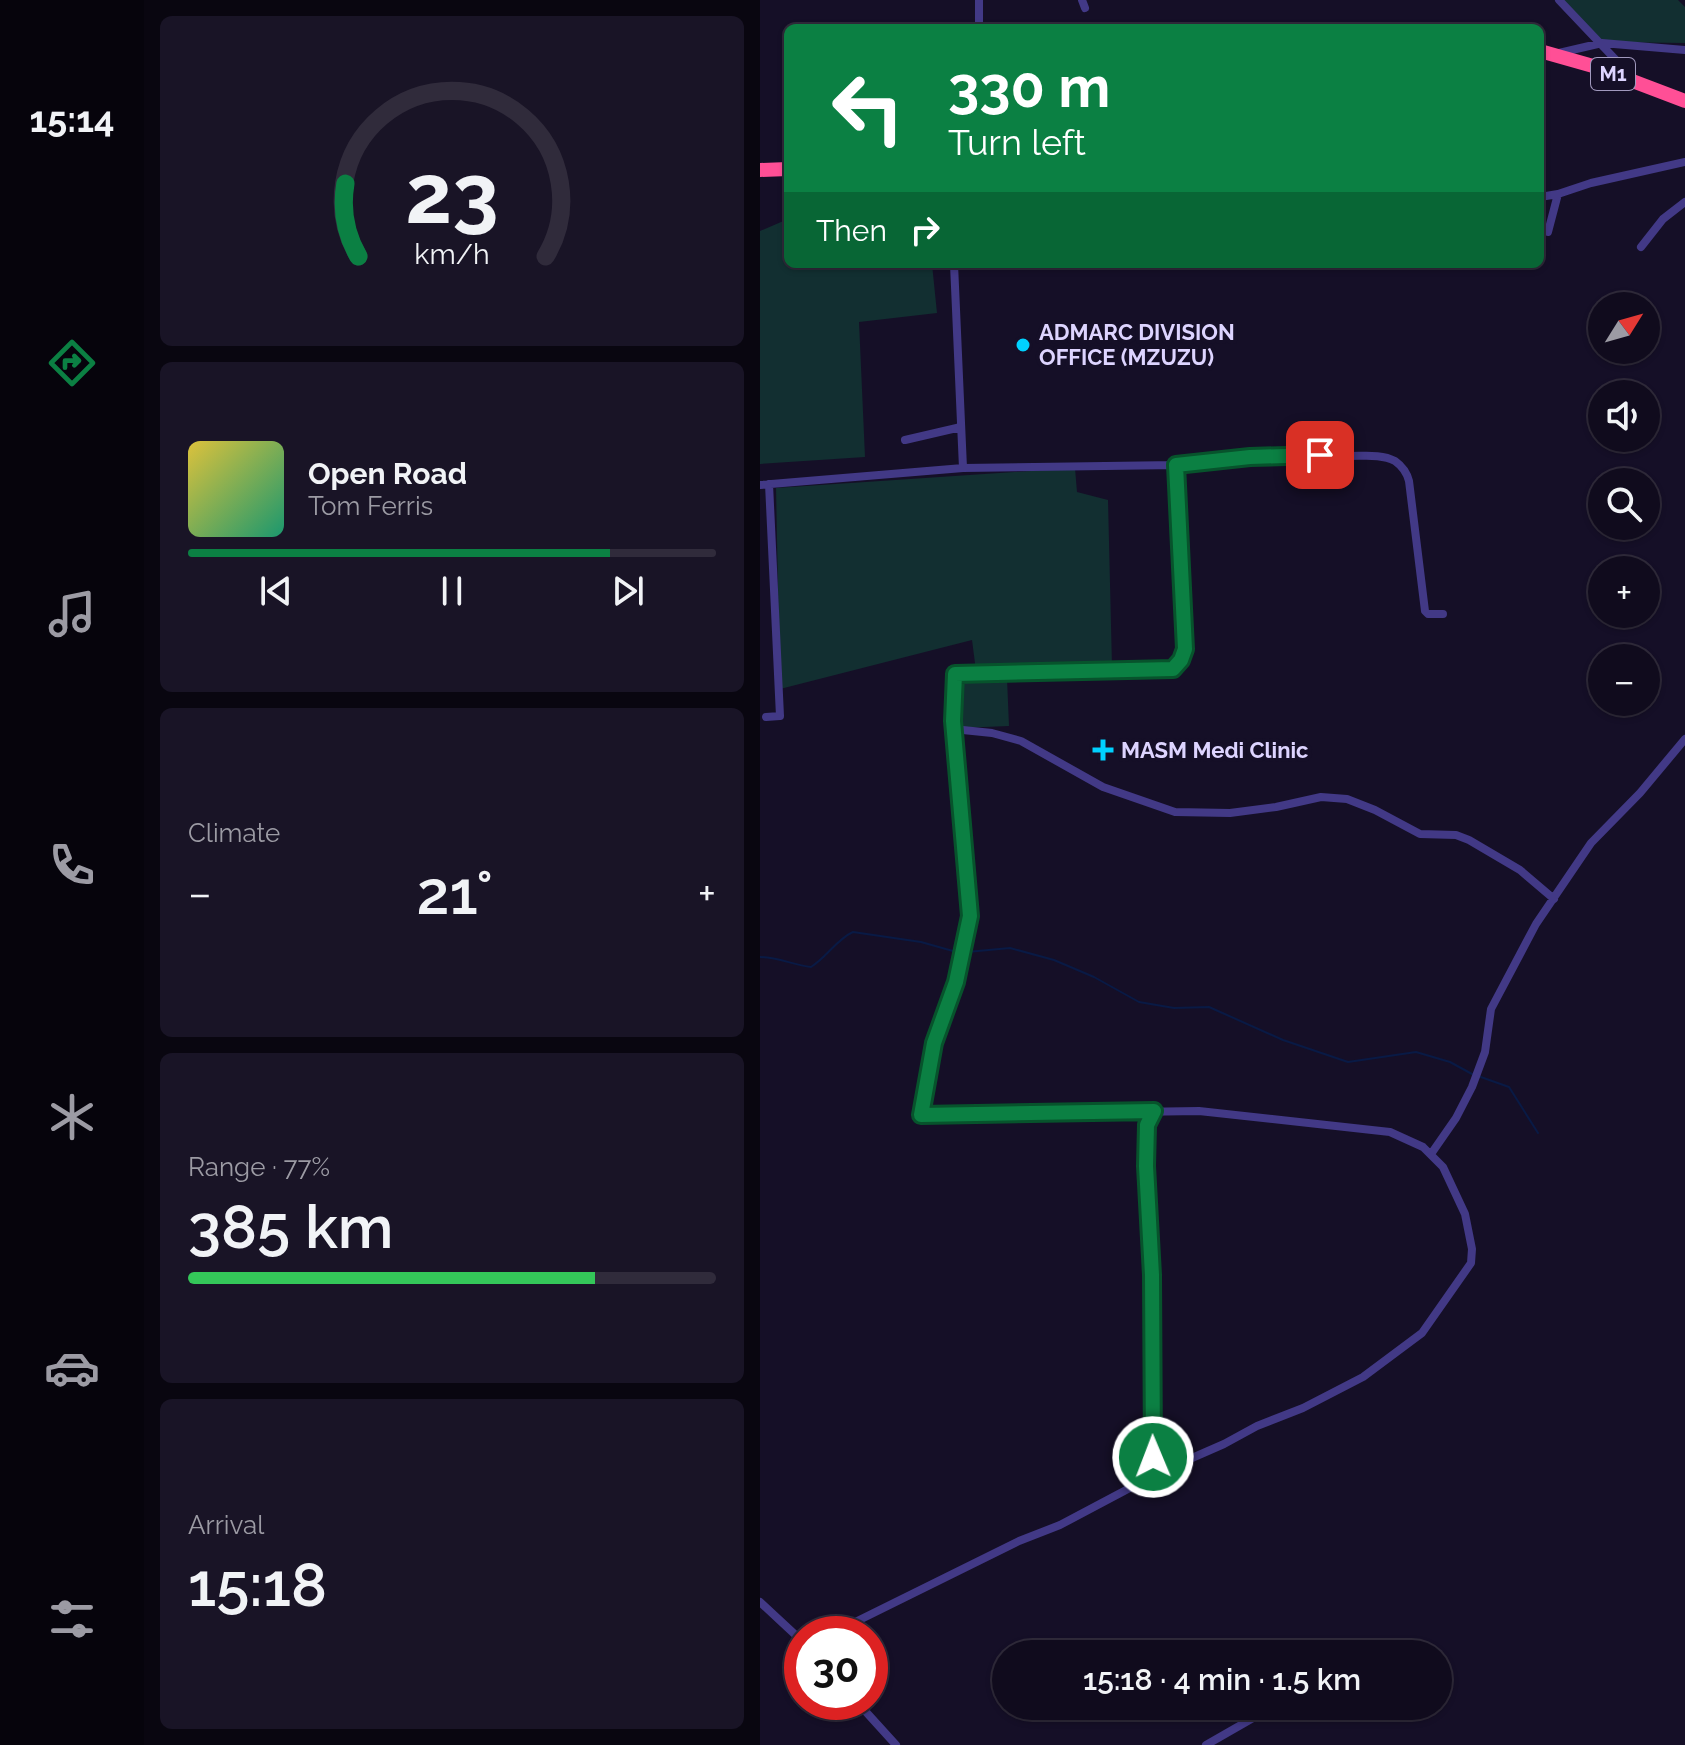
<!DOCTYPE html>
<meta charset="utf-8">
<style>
body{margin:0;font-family:Raleway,sans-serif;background:#191426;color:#f1f3f6;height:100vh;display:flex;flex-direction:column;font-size:30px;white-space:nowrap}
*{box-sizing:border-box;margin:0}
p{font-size:26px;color:#9c9ba4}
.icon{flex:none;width:44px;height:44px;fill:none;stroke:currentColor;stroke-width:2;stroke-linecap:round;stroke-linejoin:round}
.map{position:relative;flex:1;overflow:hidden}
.details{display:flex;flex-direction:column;gap:16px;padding:16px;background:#090610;width:616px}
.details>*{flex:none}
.guide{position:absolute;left:24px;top:24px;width:760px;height:244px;border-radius:12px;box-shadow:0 2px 6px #0004,0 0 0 2px #302b3b;background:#0b8043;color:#fff;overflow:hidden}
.needle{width:52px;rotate:53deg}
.tools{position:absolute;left:828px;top:292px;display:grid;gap:16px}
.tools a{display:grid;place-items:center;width:72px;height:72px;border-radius:50%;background:#100b1d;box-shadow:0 2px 6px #0004,0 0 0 2px #302b3b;font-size:40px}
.speed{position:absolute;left:24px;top:1616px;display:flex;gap:16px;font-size:40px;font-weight:700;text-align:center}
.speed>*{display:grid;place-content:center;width:104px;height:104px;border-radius:50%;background:#100b1d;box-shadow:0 2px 6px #0004,0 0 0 2px #302b3b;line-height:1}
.speed .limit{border:12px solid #d22;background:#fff;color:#111}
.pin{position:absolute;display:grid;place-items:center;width:68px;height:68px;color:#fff;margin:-34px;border-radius:16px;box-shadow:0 4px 12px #0006}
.me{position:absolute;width:88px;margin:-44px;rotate:359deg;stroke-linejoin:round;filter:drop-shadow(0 0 6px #0008)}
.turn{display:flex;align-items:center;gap:28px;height:168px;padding:0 32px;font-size:36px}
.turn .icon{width:104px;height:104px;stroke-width:2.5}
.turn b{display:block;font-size:56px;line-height:68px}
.then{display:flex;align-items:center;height:76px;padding:0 32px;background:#0003;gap:16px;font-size:30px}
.big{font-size:60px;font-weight:600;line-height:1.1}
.details .widget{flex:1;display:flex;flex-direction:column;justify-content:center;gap:12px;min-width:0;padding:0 28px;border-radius:12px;background:#191426}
.details .dial{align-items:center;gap:0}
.dial svg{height:208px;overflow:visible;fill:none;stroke:#302b3b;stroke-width:7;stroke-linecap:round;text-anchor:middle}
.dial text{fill:#f1f3f6;stroke:none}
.song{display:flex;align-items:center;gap:24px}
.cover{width:96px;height:96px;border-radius:12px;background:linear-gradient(135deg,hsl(50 70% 55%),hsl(160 70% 35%))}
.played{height:8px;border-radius:4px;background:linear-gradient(90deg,#0b8043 80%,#302b3b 80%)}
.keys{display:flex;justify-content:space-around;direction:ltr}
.heat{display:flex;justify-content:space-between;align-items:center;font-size:44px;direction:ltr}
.charge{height:12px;border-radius:6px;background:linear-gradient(90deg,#34c759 77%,#302b3b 0)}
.trip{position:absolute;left:232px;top:1640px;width:460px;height:80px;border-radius:40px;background:#100b1d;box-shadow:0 2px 6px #0004,0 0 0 2px #302b3b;font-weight:600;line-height:80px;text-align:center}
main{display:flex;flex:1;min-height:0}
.menu{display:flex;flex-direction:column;width:144px;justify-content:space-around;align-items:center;background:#06040c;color:#9c9ba4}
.menu .icon{width:56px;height:56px}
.menu .active{color:#0b8043}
.menu b{font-size:36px;color:#f1f3f6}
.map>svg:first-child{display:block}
.green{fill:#122f31}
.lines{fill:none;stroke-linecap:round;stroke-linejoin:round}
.stream{stroke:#091a45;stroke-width:2}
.street{stroke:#423986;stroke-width:8}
.highway{stroke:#ff4f96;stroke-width:14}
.route-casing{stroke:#07532c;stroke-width:20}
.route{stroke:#0b8043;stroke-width:14}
.poi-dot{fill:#00d1ff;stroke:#150f27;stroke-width:3}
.labels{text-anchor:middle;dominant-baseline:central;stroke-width:8;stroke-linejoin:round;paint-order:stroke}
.shield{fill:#150f27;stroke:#a199be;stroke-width:2}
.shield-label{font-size:20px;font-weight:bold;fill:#ddd4ff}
.poi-label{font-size:22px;font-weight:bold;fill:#ddd4ff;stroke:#150f27;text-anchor:start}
</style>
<main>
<nav class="menu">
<b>15:14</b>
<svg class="icon active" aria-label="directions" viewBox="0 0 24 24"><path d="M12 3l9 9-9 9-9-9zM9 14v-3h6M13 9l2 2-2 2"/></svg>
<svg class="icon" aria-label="music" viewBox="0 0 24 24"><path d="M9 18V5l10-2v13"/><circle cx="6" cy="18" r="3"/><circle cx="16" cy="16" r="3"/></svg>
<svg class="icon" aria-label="phone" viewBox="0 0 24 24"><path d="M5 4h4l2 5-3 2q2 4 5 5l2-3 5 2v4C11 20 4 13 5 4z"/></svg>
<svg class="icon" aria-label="climate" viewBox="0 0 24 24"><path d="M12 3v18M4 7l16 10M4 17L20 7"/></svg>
<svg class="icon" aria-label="car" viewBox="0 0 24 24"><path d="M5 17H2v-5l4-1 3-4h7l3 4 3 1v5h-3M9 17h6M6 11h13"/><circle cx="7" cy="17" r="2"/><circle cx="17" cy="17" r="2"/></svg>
<svg class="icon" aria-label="filters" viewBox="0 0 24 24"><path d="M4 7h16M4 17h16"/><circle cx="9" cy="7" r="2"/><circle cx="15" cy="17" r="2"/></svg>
</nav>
<section class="details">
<div class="widget dial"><svg viewBox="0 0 100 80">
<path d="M14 69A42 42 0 1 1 86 69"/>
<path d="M14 69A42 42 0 0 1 9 41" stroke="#0b8043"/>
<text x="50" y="56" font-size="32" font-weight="700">23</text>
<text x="50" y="72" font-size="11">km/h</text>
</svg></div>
<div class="widget">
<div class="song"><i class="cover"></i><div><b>Open Road</b><p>Tom Ferris</p></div></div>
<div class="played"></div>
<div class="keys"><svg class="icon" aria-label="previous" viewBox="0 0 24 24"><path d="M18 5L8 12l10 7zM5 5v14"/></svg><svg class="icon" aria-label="pause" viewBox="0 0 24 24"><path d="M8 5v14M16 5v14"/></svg><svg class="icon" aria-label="next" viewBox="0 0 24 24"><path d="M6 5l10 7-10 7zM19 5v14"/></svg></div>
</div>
<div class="widget"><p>Climate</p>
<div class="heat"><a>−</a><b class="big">21°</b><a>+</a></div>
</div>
<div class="widget"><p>Range · 77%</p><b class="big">385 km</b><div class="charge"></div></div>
<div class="widget"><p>Arrival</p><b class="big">15:18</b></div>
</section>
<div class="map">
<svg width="925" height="1745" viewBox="0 0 925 1745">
<rect width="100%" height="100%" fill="#150f27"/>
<!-- green -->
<path class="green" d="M803,0H918L925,7V43L842,42Z
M28,219V264H172L177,313L99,322L105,457L0,464V231Z
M315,468L317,492L348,500L352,666L216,671L212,640L20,689L16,488Z
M247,678L249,726L199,728L197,679Z"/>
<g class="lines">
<!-- stream -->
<path class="stream" d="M207,952L250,948L294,960L334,977L379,1002L414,1008L449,1007L523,1040L588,1062L656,1052L690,1062L712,1074
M0,957C18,957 33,965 51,967C67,957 77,939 93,932L161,942L200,953
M718,1076L749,1087L778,1133"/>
<!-- street -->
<path class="street" d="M219,0V28
M322,0L325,8
M799,0L873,78
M799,53L842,43L925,50
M780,197L798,194
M788,232L798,194L831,183L925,162
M881,247L903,219L925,202
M194,264L203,468
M145,440L201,427
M416,465C475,459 533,453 591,456C605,456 622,454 635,461C642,466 647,473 649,481L665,611L668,614H683
M0,485L203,468L416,465L425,649L416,666L405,670L195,674L193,721L210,916L196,982L174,1043L161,1115L439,1111L630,1132L663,1147L683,1167L705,1214L712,1249L711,1263L662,1333L603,1377L543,1408L497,1426L464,1444L400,1472L300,1525L259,1541L71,1634
M6,717L20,716L9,484
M193,729L232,733L261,741L343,787L415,812L470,813L516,807L561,797L587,799L615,810L660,834L696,835L709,840L760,870L794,899
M394,1111C375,1136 391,1241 392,1277C392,1334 391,1392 392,1450L400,1472
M671,1154L696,1118L712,1087L725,1052L731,1009L776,924L831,843L880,793L925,739
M0,1602L42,1641
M97,1702L136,1745
M446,1745L514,1706"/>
<!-- highway -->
<path class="highway" d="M780,51L833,66L925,101
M0,170L28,169"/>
</g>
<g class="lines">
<defs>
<path id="route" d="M393,1457L392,1275L386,1166L387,1125L394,1111L161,1115L174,1043L196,982L210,916L193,721L195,674L413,669L421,660L425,649L416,465L490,457L560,455"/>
</defs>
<!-- route casing -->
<use href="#route" class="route-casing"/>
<!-- route -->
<use href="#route" class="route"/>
</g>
<!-- markers -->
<g class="poi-dot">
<circle cx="263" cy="345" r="8"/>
<path d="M339 738h8v8h8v8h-8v8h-8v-8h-8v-8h8z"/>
</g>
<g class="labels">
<!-- shield labels -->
<rect class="shield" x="831" y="58" width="44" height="32" rx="6"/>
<g class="shield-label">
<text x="853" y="74">M1</text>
</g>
<!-- poi labels -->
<g class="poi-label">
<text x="279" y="332">ADMARC DIVISION<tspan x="279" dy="25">OFFICE (MZUZU)</tspan></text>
<text x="361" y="750">MASM Medi Clinic</text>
</g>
</g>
</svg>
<div class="tools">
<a><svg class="needle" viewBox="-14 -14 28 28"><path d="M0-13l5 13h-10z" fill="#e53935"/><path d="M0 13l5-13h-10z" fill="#9c9ba4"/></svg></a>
<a><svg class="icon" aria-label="sound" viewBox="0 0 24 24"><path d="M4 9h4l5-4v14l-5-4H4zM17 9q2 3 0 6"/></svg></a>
<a><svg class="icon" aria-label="search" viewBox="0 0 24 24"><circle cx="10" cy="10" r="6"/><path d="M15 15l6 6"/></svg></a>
<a>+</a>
<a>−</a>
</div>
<div class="speed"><div class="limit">30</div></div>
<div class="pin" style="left:560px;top:455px;background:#d93025"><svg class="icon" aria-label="arrive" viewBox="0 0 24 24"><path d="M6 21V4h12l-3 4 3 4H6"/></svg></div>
<svg class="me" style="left:393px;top:1457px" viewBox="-20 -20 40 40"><circle r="17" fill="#0b8043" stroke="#fff" stroke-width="3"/><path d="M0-11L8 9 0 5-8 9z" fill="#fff"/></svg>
<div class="trip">15:18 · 4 min · 1.5 km</div>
<div class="guide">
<div class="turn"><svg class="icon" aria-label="left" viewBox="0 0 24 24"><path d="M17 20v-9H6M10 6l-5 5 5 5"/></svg><div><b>330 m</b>Turn left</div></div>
<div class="then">Then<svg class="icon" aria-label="right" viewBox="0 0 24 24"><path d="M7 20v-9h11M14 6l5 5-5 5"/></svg></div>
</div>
</div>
</main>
